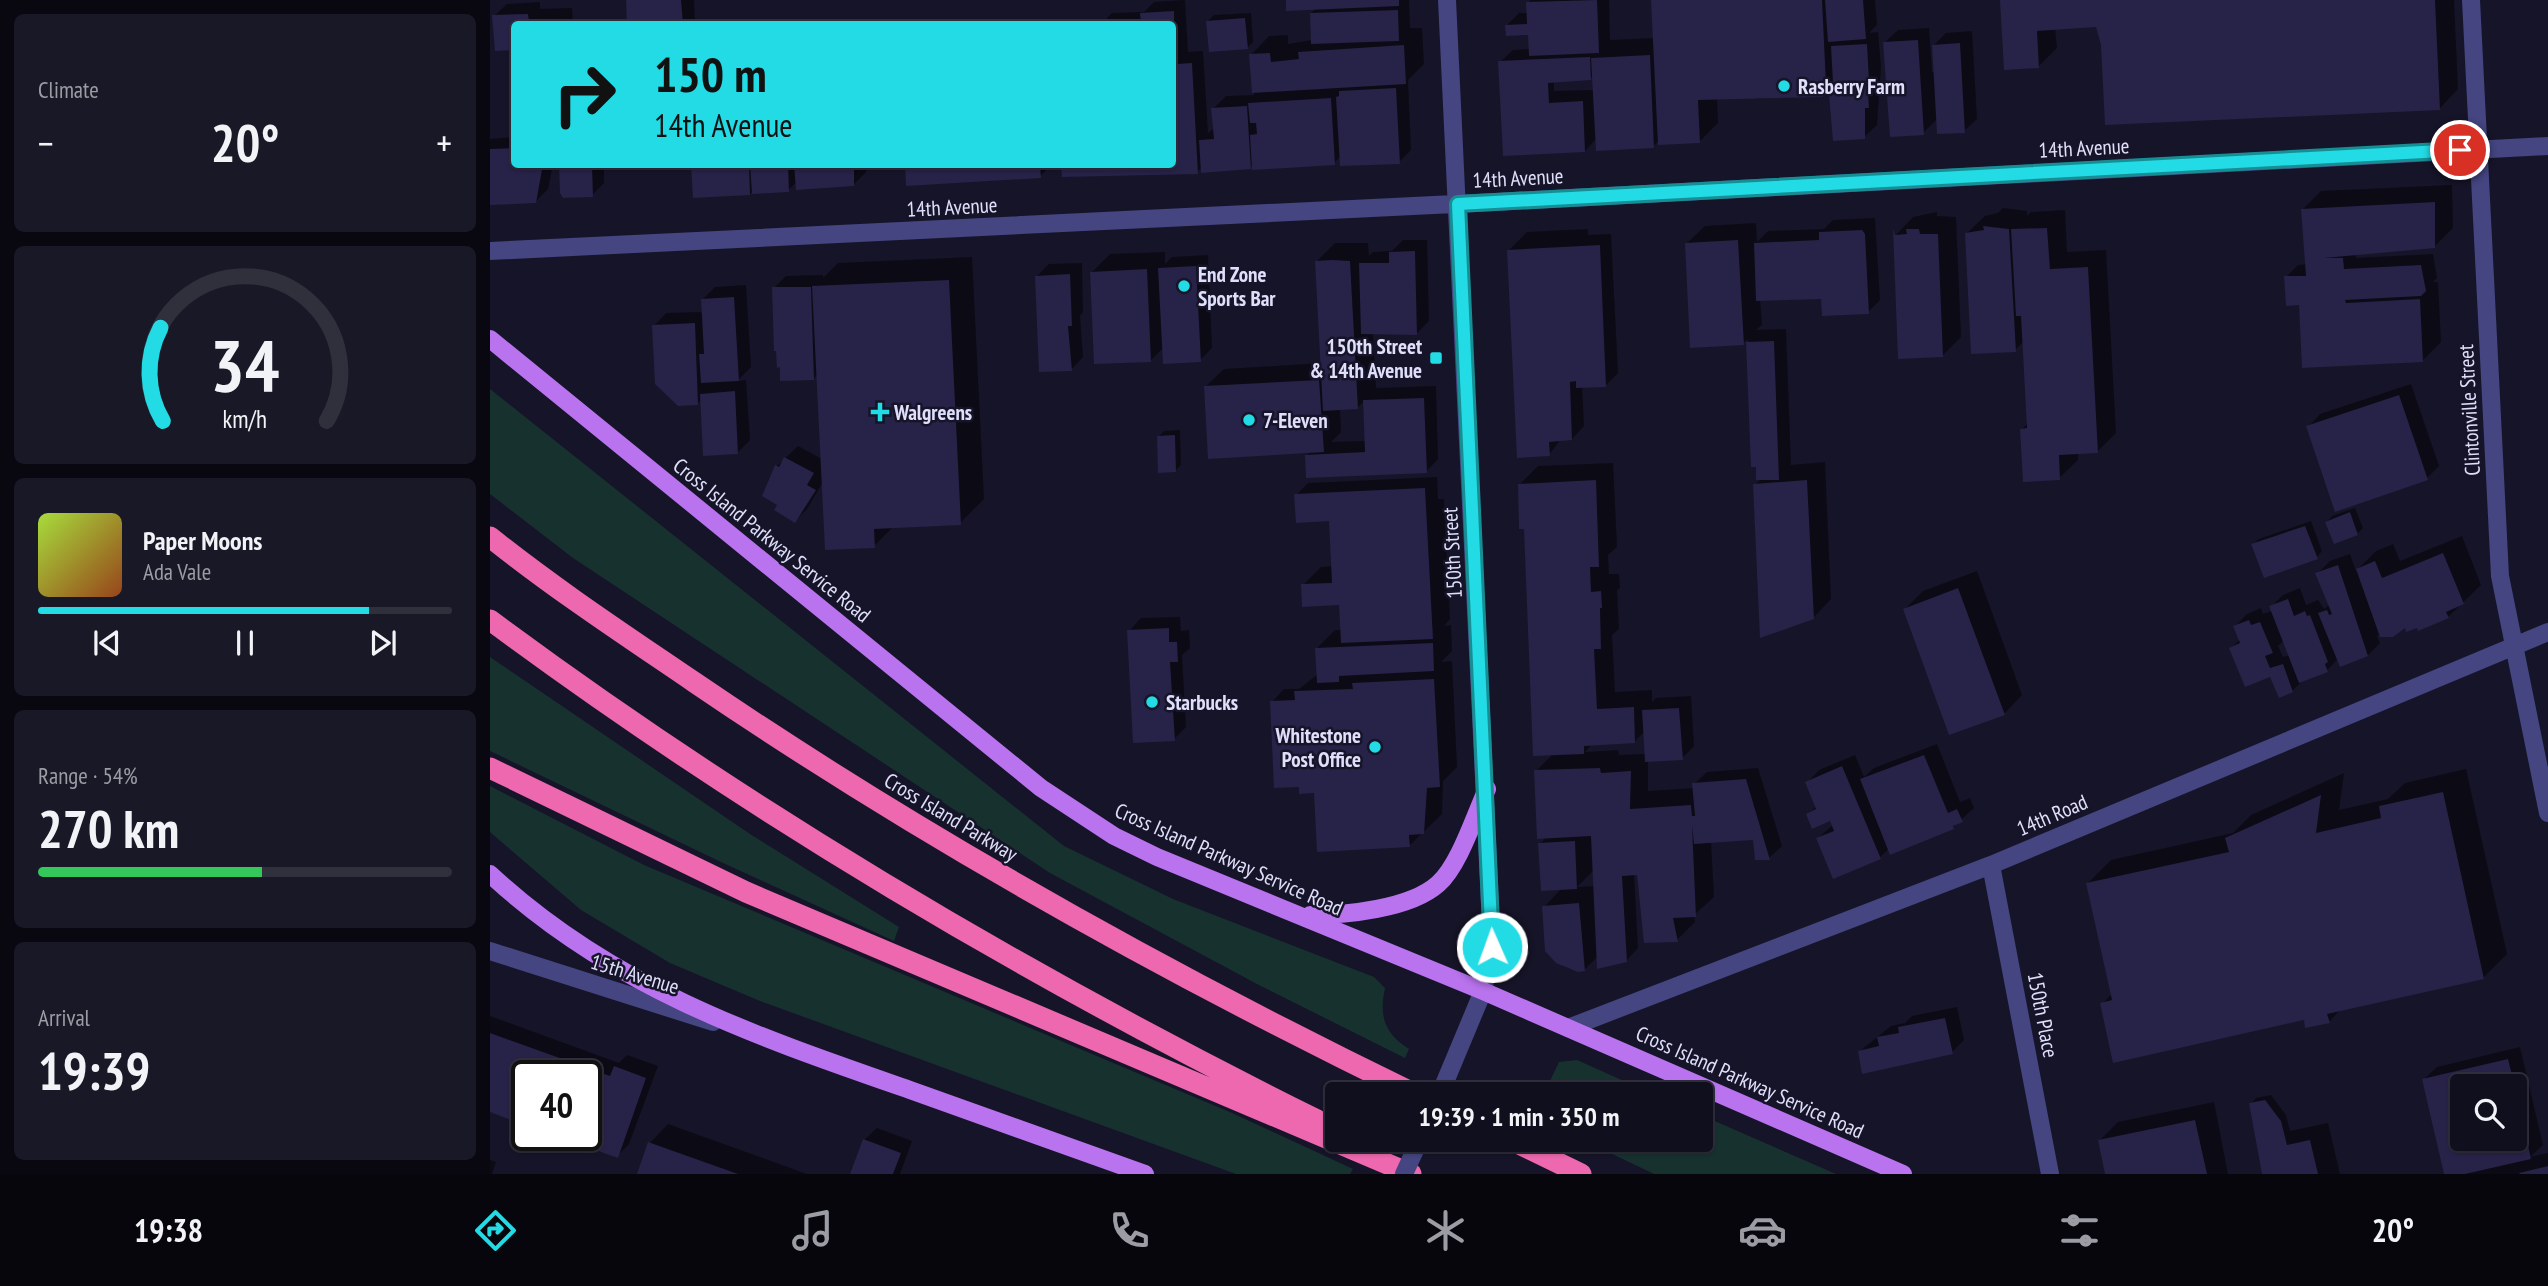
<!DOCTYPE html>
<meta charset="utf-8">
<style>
body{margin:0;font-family:"PT Sans Narrow",sans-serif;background:#191827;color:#f1f3f6;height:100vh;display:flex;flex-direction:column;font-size:26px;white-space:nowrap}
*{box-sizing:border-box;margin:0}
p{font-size:23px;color:#9c9ca4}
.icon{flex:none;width:38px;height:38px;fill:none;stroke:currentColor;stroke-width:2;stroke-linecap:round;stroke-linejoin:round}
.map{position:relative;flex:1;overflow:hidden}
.side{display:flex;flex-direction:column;gap:14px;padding:14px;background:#090810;width:490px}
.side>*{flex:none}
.banner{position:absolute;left:21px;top:21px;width:665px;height:147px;border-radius:7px;box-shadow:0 2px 5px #0004,0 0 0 2px #302f3c;background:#22dbe4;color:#111;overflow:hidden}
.controls{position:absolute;left:1960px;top:1074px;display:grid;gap:14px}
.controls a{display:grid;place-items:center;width:77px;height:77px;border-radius:7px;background:#100f1e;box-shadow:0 2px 5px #0004,0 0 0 2px #302f3c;font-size:35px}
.speed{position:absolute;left:21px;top:1060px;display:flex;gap:14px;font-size:35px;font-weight:700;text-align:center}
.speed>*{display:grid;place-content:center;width:91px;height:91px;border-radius:50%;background:#100f1e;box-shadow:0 2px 5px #0004,0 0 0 2px #302f3c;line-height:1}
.speed .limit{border:4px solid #111;border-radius:10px;background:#fff;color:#111}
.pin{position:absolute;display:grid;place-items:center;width:60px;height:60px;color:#fff;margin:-30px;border:4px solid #fff;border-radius:50%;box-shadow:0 2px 7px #0007}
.me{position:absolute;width:77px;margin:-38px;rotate:358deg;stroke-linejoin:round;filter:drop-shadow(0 0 5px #0008)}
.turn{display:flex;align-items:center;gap:24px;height:147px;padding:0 28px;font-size:32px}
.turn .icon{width:91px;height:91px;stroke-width:2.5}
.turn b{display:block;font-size:49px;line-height:60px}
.big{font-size:52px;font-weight:700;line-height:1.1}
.side .card{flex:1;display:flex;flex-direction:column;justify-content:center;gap:10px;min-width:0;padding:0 24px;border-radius:10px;background:#191827}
.side .dial{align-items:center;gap:0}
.dial svg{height:182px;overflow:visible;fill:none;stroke:#302f3c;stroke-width:7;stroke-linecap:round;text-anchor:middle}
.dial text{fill:#f1f3f6;stroke:none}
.song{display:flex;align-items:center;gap:21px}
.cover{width:84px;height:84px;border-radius:10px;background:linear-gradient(135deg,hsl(80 70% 55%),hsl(20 70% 35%))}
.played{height:7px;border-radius:4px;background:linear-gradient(90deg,#22dbe4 80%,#302f3c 80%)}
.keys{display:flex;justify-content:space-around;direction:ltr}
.heat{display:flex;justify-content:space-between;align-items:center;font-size:38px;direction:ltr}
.charge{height:10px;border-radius:5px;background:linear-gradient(90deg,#34c759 54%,#302f3c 0)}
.trip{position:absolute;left:835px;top:1082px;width:388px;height:70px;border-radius:7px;background:#100f1e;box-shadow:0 2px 5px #0004,0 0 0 2px #302f3c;font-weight:700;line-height:70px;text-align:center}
.menu{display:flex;height:112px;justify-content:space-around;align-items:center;background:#06060c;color:#9c9ca4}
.menu .icon{width:49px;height:49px}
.menu .current{color:#22dbe4}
.menu b{font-size:32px;color:#f1f3f6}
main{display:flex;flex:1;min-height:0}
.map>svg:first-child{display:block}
.green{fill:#17312f}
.shadow{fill:#0007;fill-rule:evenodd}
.building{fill:#272247}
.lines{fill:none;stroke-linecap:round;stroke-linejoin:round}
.minor{stroke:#444581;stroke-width:18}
.major{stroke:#b973ee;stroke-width:18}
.highway{stroke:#ed68ae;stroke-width:21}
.minor-bridge{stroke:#444581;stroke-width:18}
.route-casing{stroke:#168e94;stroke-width:18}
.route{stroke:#22dbe4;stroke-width:12}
.poi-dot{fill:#22dbe4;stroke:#161428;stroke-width:2.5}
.labels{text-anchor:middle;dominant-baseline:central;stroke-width:5;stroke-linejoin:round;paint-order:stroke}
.poi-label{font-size:21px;font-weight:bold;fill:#e0dffb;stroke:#161428;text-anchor:start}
.street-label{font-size:21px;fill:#e0dffb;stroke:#161428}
</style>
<main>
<section class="side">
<div class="card"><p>Climate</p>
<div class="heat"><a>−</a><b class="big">20°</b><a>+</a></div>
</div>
<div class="card dial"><svg viewBox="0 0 100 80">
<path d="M14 69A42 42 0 1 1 86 69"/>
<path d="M14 69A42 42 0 0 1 13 28" stroke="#22dbe4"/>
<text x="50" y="56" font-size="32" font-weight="700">34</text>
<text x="50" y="72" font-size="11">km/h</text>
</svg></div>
<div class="card">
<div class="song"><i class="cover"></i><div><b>Paper Moons</b><p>Ada Vale</p></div></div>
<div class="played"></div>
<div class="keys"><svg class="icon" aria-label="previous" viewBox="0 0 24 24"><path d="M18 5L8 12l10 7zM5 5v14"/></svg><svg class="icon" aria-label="pause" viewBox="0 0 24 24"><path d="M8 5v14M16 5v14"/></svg><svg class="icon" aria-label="next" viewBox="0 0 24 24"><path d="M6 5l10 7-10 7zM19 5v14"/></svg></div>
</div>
<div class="card"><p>Range · 54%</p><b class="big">270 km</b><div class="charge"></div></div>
<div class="card"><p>Arrival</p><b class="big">19:39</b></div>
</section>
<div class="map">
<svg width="2058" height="1174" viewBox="0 0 2058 1174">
<rect width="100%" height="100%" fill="#161428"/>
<!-- green -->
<path class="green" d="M0,389L574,846L683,899L884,977L895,988C889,1016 894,1033 919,1049L915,1058L767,984L560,873L83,558L0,494Z
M0,657L260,834L409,927L404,941L231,862L0,751Z
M0,786L154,865L742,1113L863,1169L860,1174H746L270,1001L180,963L91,910L0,832Z
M1087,1060L1163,1094H1045L1058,1085L1069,1062Z
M1211,1115L1346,1174H1164L1091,1139H1211Z"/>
<!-- shadow -->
<path class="shadow" d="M137,0H204L205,24H139Z
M695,0L698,52L713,51L718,133L725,128L723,109L736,96L764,95L761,55L779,36L798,35V44L822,40L821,13L826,8L798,0H919L920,28H932L934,64L918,80L921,150L909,162L851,156L844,163L712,167L707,172L682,164V24H611L622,13L654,12L664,2Z
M1040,0H1119L1120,40L1165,38L1163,0H1385L1387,25L1379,33L1388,32L1391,67L1387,125L1374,137L1340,88L1332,95L1266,99V95L1227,97L1228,123L1210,141L1170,140L1163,146L1107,138L1095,151L1010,62L1023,50L1040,49V33L1017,25L1029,13H1038ZM1104,74V90L1064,91V80L1100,79Z
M1512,0H1964L1968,89L1950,108L1613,45L1607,25L1565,28L1567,48L1548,67Z
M50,2V9L82,8L83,24H24V48L6,49L4,16L17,4Z
M761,13L763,42L757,48L718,21L724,15Z
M271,23V24H237Z
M1439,28L1442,72H1446L1444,45L1456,33L1482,31L1487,119L1474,131L1448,118L1433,133L1395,42L1408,30Z
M24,137V164H63L58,189L46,201L0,203V139Z
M71,164H114V183L102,195Z
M203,164H376V172L364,184L307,182L298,190H264L260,194Z
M417,164H562L550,176Z
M1962,185L1963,228L1945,246L1865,253L1866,258L1943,254L1947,278L1943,282H1948L1951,342L1933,360L1811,306L1796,277L1808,265L1817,264L1812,210L1831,191Z
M1513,208L1537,211V216L1541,212L1575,210L1577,252L1616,250L1626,433L1607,452L1588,453V460L1569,478L1532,429L1538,423L1534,341L1525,350L1476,234L1495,216L1508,213Z
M1447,212V216L1466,217L1471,337L1453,355L1405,236L1423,217Z
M1385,218L1390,300L1378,312L1333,297L1270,299L1272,325L1266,330L1296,329L1301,465L1335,462L1341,599L1323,618L1265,485L1271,479L1267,465H1263L1258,339L1253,343L1196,244L1215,226L1266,223L1267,242L1278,231L1334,229L1343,220Z
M1098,229V235L1121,234L1128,373L1116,385L1092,386L1094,426L1082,439H1071L1059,455L1019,250L1037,232Z
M913,240H937L939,321L927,333L883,332L886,388L946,386L948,459L936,472L817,455L821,451L715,387L734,369L832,363L827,261L845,243H878L879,256L883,252L902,251ZM875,400L877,441L841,442L851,432L850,409L868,407Z
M675,252V264L682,257L718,255L722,348L710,360L674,347L661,360L602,272L620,254Z
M482,257L494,499L470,523L404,526L384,546L333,482L317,509L305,521L278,481L287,466L308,446L332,459L328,374L323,379L284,288L296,276L333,275V278L348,263Z
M592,263L593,312L590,316L593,357L581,370L547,276L559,264Z
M256,285L261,367L247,381L256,380L260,440L248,452L212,399L208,403L164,326L176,313L214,312L213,299L225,287Z
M1921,384L1949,466L1937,478L1818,427L1830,414Z
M690,430L691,465L685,471L669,436L674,431Z
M1123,463L1127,547L1118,555L1119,574H1129L1130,588L1127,590L1129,629L1122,635L1125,692L1162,690V702L1166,698L1201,696L1204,746L1192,758L1158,760V791L1204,788V784L1217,772L1268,768L1292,846L1279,858L1267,859L1265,838L1221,841L1224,897L1204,915L1205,922L1187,940L1150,870L1144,874L1148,948L1136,961L1108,956L1094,970L1078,968L1057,950L1054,907L1072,888L1050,844L1057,836L1046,771L1063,754L1030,484L1048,466ZM1155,731L1156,754L1129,755L1128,750L1095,752L1103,743L1144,742ZM1104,870L1105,886L1087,887Z
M947,477L948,499H954L960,619L954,626L961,625L962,651L951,662L962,661L967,767L953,781L952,814L920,845L826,792L782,702L794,689H809L828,674L827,648L845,630H852L851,604L813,585L831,567L843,566L841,522L806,495L818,483Z
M1865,508L1873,528L1867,534L1837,522L1842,516Z
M1821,521L1832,551L1827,557L1763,544L1769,539Z
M1972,536L1991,585L1958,617L1891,633L1887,636L1890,643L1878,655L1849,658L1837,670L1814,679L1802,691L1741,649L1750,639L1745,626L1757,614L1771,608L1773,614L1782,611L1781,607L1793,595L1810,588L1816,605L1828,600L1834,609L1840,604L1827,574L1840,561L1860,554L1866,571L1886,551L1903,544L1910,561ZM1794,640L1800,655L1793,657L1788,646Z
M1487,571L1532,695L1514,714L1415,609L1433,591Z
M690,617L691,631L699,630L700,648L692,655L696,727L684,739L639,631L651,618Z
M1447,744L1470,802L1480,798L1484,808L1463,827L1400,848L1390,857L1344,876L1328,838L1343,825L1341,819L1318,814L1327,806L1317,783L1329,770L1365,755L1374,777L1384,768Z
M1976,769L2017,954L1993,978L1851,1009L1839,1022L1612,1004L1622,994L1597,884L1621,860L1743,833L1761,815L1854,773L1849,810L1898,799L1915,783Z
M1467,1007L1474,1040L1462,1052L1370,1051L1401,1026L1415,1023L1422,1016Z
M0,1016L129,1063L137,1055L168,1066L139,1144L127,1156L70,1136H96V1076H37L0,1110Z
M2030,1047L2053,1145L2040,1157L2058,1153V1174H1956L1934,1079L1947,1067ZM1972,1087H2025V1139H1972Z
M1781,1095L1796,1115L1800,1131L1838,1123L1850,1174H1774L1761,1104L1766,1098Z
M1724,1102L1738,1174H1616L1609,1141L1628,1122Z
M178,1124L317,1174H149L160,1143Z
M387,1128L422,1141L410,1174H362L374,1140Z
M0,1160L6,1162L2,1174H0Z"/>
<!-- building -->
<path class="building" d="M136,0H191L193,24H137Z
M796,0H909V6L796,11Z
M1107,0L1109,53L1039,56L1038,35L1016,36L1015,25L1037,24L1036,2Z
M1161,0H1332L1336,84L1333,85V97L1208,100L1210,143L1168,145Z
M1335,0H1373L1376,39L1338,42Z
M1510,0H1945L1950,110L1615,125L1611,45L1606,27L1547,31L1549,68L1514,70Z
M908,10L909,41L821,44L820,13Z
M684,11V24H651L650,13Z
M38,14L39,21L70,19L71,24H24V50L5,51L2,15Z
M755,18L758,49L719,52L716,21Z
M682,28L687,64L702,63L708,174L572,177L571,164H682Z
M1428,40L1434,135L1400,137L1393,42Z
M1470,43L1475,133L1447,134L1442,45Z
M1377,44L1379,81H1377L1379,108H1375V139L1343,141L1338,83H1343L1341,46Z
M914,45L916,84L762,93L759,54L780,53L781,62L809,59L808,52Z
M1160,55L1164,148L1106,151L1101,58Z
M1100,57L1101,80L1058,83L1059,103L1093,101L1095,152L1013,156L1008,61Z
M906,88L910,164L850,166L846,97L849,96V91Z
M841,98L845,165L762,170L760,135L767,134L766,123H760L758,103Z
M757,106L761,169L711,173L709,140L724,139L721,108Z
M24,148V164H53L46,203L0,205V149Z
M69,164H102L103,197L73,198L70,193Z
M201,164H259L260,195L203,198Z
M260,164H298L299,192L262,194Z
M304,164H364V186L306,190Z
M415,164H550L551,178L416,186Z
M1945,202V248L1834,258H1853L1854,269L1931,265L1936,291L1931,296L1855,300L1856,303L1930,299L1933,362L1812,368L1809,305L1796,306L1794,276H1816L1811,209Z
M1493,226L1519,229L1526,352L1481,354L1475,233L1494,230Z
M1557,228L1560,269L1598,267L1608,453L1569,455L1570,480L1533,482L1530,429L1537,428L1531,316H1526L1521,229Z
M1403,229L1405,235L1417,234L1416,229H1429L1430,234H1448L1453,357L1408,359Z
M1372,230L1375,234L1379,314L1332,316L1331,299L1266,301L1264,243L1329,240V232Z
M1248,240L1254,345L1200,348L1195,243Z
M1110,245L1116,387L1086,388V381L1080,382L1082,440L1059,442L1060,456L1027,458L1017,250Z
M925,251L927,335L871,334L869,263H899V252Z
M842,260L860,261L868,409L833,411L825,261Z
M706,266L711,362L673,364L668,268Z
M657,269L661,362L604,364L600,272Z
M580,274L582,326H578L582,371L549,372L545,276Z
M459,280L471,525L384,529L385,548L335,550L322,286Z
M282,287H321L324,380L290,381V367L287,368L286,351H284Z
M244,297L249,381L211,383L209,354H214L211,299Z
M205,323L208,405L188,406L165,384L162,325Z
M1284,341L1289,480H1266V467H1261L1256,342Z
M829,380L834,452L718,459L714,386Z
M245,391L248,454L213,456L210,394Z
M1909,395L1938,480L1845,512L1816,426Z
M934,398L937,473L816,478L815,455L875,452L873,400Z
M685,435L686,472L668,473L667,436Z
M294,457L324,473L317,485L326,490L305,523L284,510L287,505L272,496L285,465L289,467Z
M1106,480L1109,567H1100L1101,592L1111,591L1112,608H1110L1111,649H1104L1107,709L1144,707L1145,743L1094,746V754L1043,756L1034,529H1029L1028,484Z
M1317,480L1324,619L1270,638L1263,484Z
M935,488L943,639L851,643L849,605L812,607L811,584L842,583L839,521L806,523L804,494Z
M1860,512L1868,535L1844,544L1835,522Z
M1815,526L1828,559L1774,578L1761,544Z
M1953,553L1974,604L1956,612L1959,618L1928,631L1927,628L1916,632L1915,628L1903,637H1890L1866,569L1885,561L1892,578Z
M1848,565L1878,656L1850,667L1828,613L1837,610L1839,615L1842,614L1825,573Z
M1468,588L1515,715L1459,735L1413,609Z
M1798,599L1804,616L1815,611L1817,616L1820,615L1838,662L1835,664L1838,672L1809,683L1779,606Z
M1759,620L1761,625L1770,622L1783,653L1775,656L1780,668L1793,664L1803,692L1789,698L1780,677L1755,687L1739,648L1750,643L1743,626Z
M679,628V642H687L688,662H680L685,741L643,743L637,630Z
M943,643L944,671L849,676V682L827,683L825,648Z
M944,679L950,787L937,788L934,834L919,835L920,847L827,852L824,793L809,794V787L784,788L780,701L805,700L804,691L863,689L862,683Z
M1189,708L1193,760L1155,762L1152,710Z
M1434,755L1458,813L1467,809L1473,822L1463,826L1464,829L1400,855L1370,779Z
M1352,766L1391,859L1343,879L1326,838L1344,831L1340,821L1322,829L1316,814L1326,809L1315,782Z
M1110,768L1111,773L1141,771L1140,809L1201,805L1202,816H1205L1202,783L1256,779L1280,860H1265L1263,840L1204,844L1202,825L1206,917L1183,918L1188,942L1154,943L1147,875L1132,876L1137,962L1107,969L1101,836L1047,839L1044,770Z
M1953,792L1994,979L1837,1014L1840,1023L1815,1028L1814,1020L1623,1063L1610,1003L1622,1000L1596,883L1739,852L1735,838L1831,795L1826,833L1891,818L1889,806Z
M1085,841L1087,889L1051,891L1048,843Z
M1089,903L1095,971L1088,972L1066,963L1055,951L1052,906Z
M1455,1018L1463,1054L1372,1074L1368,1051L1389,1046L1387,1037L1409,1033L1408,1027Z
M0,1033L120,1076L124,1066L156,1078L128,1158L66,1136H96V1076H37V1126L0,1112Z
M2018,1059L2025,1087H1972V1139H2025L2026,1092L2041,1159L1975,1174H1954L1932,1079Z
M1775,1100L1791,1121L1797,1145L1820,1140L1828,1174H1772L1759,1103Z
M1705,1120L1717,1174H1615L1608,1140Z
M373,1139L411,1153L403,1174H360Z
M158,1142L248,1174H147Z
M2058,1166V1174H2030L2029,1173Z"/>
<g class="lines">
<!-- minor -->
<path class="minor" d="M1981,0L2010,576L2058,813
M0,251L1005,202L2058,146
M1501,865L1560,1174
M0,951L223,1022
M1078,1028L1501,865L2058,632
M950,1094L993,991L1002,947L957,0"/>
<!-- major -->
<path class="major" d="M0,339L551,788L624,836L667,857L993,991L1413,1174
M0,874C123,988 265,1036 420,1090C499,1118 577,1146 655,1174
M820,915C856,915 920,909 948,884C969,866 985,815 997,789"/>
<!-- highway -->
<path class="highway" d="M0,537C65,589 135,635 204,682C433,838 676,973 925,1094
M0,620C260,813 537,976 827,1120
M0,768L256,892L921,1174
M1019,1139L1091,1174"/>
<!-- minor-bridge -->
<path class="minor-bridge" d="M914,1174L930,1139"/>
</g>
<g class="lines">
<defs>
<path id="route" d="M1002,947L968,204L1970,150"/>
</defs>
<!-- route casing -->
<use href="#route" class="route-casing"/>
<!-- route -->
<use href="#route" class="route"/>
</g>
<!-- markers -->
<g class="poi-dot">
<circle cx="1294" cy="86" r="7"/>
<circle cx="694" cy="286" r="7"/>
<rect x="939" y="351" width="14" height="14" rx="3.5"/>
<path d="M386.5 401.5h7v7h7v7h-7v7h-7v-7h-7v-7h7z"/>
<circle cx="759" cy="420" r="7"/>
<circle cx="662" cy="702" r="7"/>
<circle cx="885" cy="747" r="7"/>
</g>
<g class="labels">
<!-- poi labels -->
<g class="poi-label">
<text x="1308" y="86">Rasberry Farm</text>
<text x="708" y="274">End Zone<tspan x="708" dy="24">Sports Bar</tspan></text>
<text x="932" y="346" text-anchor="end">150th Street<tspan x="932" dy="24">&amp; 14th Avenue</tspan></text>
<text x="404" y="412">Walgreens</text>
<text x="773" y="420">7-Eleven</text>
<text x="676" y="702">Starbucks</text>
<text x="871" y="735" text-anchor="end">Whitestone<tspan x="871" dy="24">Post Office</tspan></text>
</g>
<!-- street labels -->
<g class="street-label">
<text transform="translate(1594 148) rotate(-3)">14th Avenue</text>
<text transform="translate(1028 178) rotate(-3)">14th Avenue</text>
<text transform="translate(462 207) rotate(-3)">14th Avenue</text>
<text transform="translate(1979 410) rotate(-93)">Clintonville Street</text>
<text transform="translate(282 540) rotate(39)">Cross Island Parkway Service Road</text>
<text transform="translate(962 553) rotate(-93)">150th Street</text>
<text transform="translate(1562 815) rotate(-23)">14th Road</text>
<text transform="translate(461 817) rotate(31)">Cross Island Parkway</text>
<text transform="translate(739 859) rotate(24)">Cross Island Parkway Service Road</text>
<text transform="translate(145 974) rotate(17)">15th Avenue</text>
<text transform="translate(1553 1015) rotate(79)">150th Place</text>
<text transform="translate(1260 1082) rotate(24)">Cross Island Parkway Service Road</text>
</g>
</g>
</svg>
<div class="controls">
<a><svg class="icon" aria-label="search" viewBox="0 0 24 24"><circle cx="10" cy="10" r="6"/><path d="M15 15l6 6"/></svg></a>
</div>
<div class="speed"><div class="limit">40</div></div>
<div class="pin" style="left:1970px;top:150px;background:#d93025"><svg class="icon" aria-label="arrive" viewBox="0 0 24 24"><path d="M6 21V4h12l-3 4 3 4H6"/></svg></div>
<svg class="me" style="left:1002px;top:947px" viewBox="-20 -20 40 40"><circle r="17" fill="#22dbe4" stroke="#fff" stroke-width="3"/><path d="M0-11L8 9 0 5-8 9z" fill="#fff"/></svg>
<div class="trip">19:39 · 1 min · 350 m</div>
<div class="banner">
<div class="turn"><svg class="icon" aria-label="right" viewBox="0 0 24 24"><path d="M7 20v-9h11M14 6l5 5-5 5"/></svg><div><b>150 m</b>14th Avenue</div></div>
</div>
</div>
</main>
<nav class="menu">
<b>19:38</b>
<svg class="icon current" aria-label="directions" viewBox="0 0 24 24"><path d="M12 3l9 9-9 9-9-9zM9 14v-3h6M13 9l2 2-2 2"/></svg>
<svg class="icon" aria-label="music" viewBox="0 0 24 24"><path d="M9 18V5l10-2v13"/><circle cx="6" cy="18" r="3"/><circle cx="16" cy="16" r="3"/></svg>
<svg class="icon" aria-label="phone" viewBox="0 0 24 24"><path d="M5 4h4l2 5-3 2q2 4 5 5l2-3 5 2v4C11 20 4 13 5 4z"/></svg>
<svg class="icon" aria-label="climate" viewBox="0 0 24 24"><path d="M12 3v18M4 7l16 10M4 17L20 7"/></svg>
<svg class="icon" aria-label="car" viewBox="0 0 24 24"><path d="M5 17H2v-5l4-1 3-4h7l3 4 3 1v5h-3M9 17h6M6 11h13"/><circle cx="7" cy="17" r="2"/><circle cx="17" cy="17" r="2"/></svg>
<svg class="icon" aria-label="filters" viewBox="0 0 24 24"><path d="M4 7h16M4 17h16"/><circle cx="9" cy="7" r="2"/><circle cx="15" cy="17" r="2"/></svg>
<b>20°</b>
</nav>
